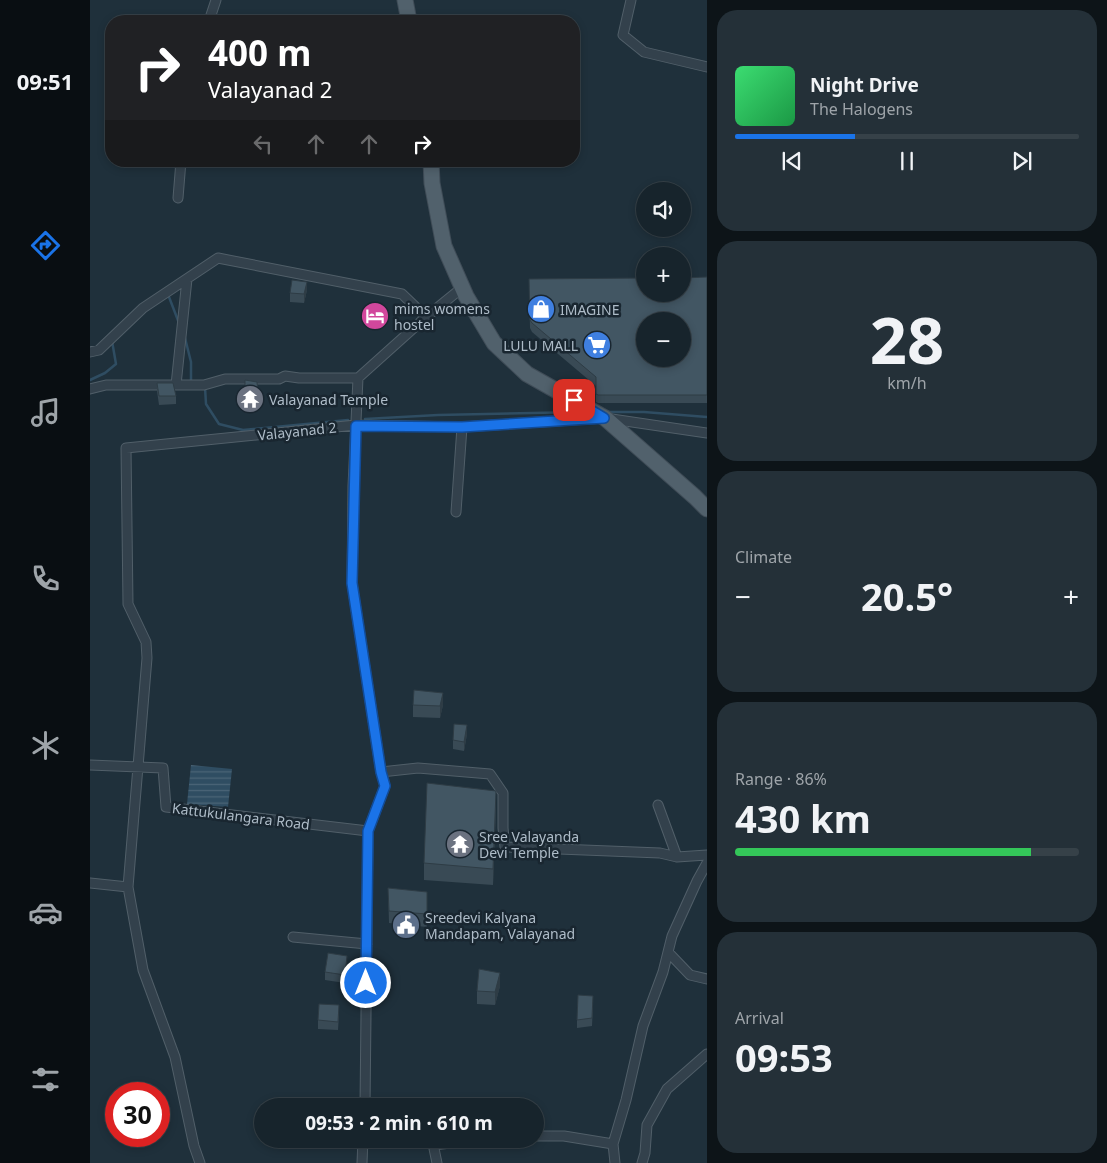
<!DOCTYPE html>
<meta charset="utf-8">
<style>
body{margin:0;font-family:"Noto Sans",sans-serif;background:#243038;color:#f1f3f6;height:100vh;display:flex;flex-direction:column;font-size:19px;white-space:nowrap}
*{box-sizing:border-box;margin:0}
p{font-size:16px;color:#9ea4a9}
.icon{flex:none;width:28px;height:28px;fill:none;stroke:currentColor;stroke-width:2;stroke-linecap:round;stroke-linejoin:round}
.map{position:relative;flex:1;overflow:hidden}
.side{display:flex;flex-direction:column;gap:10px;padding:10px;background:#0d1418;width:400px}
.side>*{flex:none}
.hud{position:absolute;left:15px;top:15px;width:475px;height:152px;border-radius:20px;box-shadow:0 2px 8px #0003,0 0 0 1px #364148;background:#202124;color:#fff;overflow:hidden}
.buttons{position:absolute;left:546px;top:182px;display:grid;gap:10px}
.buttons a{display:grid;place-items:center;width:55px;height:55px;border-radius:50%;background:#17242c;box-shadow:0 2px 8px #0003,0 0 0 1px #364148;font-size:25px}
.speed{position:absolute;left:15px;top:1082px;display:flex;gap:10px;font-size:25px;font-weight:700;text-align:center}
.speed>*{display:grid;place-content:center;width:65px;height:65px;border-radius:50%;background:#17242c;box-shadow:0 2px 8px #0003,0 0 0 1px #364148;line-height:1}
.speed .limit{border:8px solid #d22;background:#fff;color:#111}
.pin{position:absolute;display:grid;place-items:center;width:42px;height:42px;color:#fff;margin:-21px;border-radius:10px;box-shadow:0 2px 8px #0006}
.me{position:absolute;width:55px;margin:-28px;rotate:0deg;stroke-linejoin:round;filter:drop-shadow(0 0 4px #0008)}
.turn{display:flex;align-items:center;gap:18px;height:105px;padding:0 20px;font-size:22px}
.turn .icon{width:65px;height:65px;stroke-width:2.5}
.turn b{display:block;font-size:35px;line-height:42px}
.lanes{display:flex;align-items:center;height:48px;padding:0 20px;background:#0003;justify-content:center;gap:25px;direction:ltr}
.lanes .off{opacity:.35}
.big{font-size:38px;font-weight:700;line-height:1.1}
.side .tile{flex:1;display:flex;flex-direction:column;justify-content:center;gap:8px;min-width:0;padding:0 18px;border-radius:20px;background:#243038}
.side .dial{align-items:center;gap:0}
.dial b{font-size:65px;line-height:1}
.song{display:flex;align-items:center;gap:15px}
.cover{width:60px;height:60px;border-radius:8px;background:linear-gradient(135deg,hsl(140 70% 55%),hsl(140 70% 35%))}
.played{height:5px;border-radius:2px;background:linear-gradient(90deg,#1a73e8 35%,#364148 35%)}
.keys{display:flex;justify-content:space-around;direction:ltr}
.heat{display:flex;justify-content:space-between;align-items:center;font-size:28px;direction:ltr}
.charge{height:8px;border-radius:4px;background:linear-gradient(90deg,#34c759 86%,#364148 0)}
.trip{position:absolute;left:164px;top:1098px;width:290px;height:50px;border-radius:25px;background:#17242c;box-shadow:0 2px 8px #0003,0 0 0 1px #364148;font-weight:700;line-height:50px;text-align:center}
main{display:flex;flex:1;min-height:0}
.dock{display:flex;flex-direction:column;width:90px;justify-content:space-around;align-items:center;background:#090e12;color:#9ea4a9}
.dock .icon{width:35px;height:35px}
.dock .current{color:#1a73e8}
.dock b{font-size:22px;color:#f1f3f6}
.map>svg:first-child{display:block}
.water{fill:url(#water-rules)}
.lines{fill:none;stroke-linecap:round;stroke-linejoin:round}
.stream{stroke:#2f4d62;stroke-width:2.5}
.minor-casing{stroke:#515f69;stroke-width:11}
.primary-casing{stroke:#404d58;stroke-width:17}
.minor{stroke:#33414c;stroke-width:9}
.primary{stroke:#51616c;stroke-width:15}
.wall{fill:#394a55}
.shaded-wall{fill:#2e3c45}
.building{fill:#425663;stroke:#2e3c45;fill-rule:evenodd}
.route-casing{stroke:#114b97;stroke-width:12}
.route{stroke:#1a73e8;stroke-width:9}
.labels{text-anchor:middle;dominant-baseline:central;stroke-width:5;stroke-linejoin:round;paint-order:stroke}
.poi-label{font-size:14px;fill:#aebcc8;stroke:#192630;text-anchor:start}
.street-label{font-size:14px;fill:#aebcc8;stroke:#192630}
</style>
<main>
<nav class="dock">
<b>09:51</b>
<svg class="icon current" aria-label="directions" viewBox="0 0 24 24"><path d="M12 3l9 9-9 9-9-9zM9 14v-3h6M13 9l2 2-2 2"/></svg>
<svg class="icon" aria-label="music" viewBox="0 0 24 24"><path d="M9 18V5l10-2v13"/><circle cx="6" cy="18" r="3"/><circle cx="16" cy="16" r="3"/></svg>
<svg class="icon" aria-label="phone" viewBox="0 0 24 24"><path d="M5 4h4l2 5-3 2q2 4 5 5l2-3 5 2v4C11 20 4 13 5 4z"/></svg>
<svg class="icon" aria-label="climate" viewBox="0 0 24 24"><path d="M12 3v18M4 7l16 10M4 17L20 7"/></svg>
<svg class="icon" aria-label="car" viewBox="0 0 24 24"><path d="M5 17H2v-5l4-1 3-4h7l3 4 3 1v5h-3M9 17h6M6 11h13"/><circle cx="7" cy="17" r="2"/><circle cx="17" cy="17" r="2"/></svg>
<svg class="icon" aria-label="filters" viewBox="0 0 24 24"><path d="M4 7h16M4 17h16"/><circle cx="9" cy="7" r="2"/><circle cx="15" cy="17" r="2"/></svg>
</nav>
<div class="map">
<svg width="617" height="1163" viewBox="0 0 617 1163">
<defs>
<pattern id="water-rules" width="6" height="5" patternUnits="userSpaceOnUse" patternTransform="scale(1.25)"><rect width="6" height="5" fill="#2f4d62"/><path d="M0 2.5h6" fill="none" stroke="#4b6577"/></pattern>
</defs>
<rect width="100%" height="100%" fill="#1f303b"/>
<!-- water -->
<path class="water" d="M101,765L142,769L138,807L97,804Z"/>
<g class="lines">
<!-- stream -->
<path class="stream" d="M79,297L89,323
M95,338L101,362V382
M0,380L15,373L26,364L22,341
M115,387L116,404L129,424L153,430L258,420
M518,412H554L617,417
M275,419L348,415L490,412"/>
<defs>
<path id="minor" d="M541,0L533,35L554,52L617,67
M119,21L126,0
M88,198L91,161
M0,352L9,350L53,308L128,258L312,294L336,317
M86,385L97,279
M0,389L16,385H114L135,379H189L195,376L209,378H268
M366,512L372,427
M0,765L73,768L76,807L278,831
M291,772L328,768L400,774L413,793V828L415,847L570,853L587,857L617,855
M568,805L587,857
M0,883L38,887
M203,937L277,944
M578,952L600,975L617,979
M275,1106L278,831L295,786L291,772L262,583L263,486L268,378L336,317L373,287
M445,1136H474L523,1144L536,1100L553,1026L573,972L582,936L607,881L617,863
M342,1139L347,1163
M523,1144L525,1163
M344,1145L393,1139
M110,1163L104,1146L85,1057L53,970L38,887L57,658L56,642L38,604L36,448L266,425L372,427L515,418L617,433
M272,1163L273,1139
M552,1163L555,1153L557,1125L577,1089L617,1054"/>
<path id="primary" d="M315,0L319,21
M341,161L342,183L354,246L376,296L404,343L437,374L515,418L605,497L617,509"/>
</defs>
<!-- minor casing -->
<use href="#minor" class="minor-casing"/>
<!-- primary casing -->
<use href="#primary" class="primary-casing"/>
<!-- minor -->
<use href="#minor" class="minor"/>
<!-- primary -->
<use href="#primary" class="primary"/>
</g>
<!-- wall -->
<path class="wall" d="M617,277V403H508L506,402V386L442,332L440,328L439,287Z
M217,290L214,303L200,302V293Z
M155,380L168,394V403H155Z
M67,383L86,396V404L69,405L67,391Z
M323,705H353L350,718L323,717Z
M377,734L374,751L363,749V740Z
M406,807L403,885L334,880V863Z
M298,888L337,892V927L299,923Z
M257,964L255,983L235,980V972Z
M410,986L405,1005L387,1004V991Z
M503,1004L502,1026L487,1028V1020Z
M249,1014L248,1030L228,1029V1020Z"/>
<!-- shaded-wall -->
<path class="shaded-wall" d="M217,282V290L214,303V294Z
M353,693V705L350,718V706Z
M377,725V734L374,751V742Z
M406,791V807L403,885V869Z
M257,956V964L255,983V975Z
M410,973V986L405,1005V992Z"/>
<!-- building -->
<path class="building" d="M617,277V395H508L506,394V377L442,323L440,320L439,279L555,278V294H592V278ZM555,321H592V359H555Z
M202,280L217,282L214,294L200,293Z
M155,380L167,382L168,394L155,395Z
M67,383H83L86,396H69Z
M324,690L353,693L350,706L323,705Z
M364,724L377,725L374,742L363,740Z
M337,783L406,791L403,869L334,863Z
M298,888L337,892V914L299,911Z
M238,953L257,956L255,975L235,972Z
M389,969L410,973L405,992L387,991Z
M488,995L503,996L502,1018L487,1020Z
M229,1004L249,1005L248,1022L228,1020Z"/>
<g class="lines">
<defs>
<path id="route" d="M276,983L278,831L295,786L291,772L262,583L266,426L372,427L514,418L484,400"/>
</defs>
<!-- route casing -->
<use href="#route" class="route-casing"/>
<!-- route -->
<use href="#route" class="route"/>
</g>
<!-- icons -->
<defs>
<symbol id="shop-disc" viewBox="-11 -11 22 22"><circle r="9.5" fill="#3f7fe0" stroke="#192630"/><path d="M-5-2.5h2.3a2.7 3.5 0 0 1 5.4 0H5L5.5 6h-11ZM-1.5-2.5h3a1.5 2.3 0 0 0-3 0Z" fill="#fff"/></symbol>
<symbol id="hotel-disc" viewBox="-11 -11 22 22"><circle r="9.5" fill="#d1479c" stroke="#192630"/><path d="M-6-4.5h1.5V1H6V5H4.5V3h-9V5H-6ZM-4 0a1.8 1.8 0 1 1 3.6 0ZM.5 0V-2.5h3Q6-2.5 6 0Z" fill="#fff"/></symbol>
<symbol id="supermarket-disc" viewBox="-11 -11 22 22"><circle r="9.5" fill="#3f7fe0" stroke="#192630"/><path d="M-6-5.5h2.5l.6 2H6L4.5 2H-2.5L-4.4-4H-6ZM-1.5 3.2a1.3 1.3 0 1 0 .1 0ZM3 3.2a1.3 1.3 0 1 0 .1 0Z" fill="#fff"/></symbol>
<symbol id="temple-disc" viewBox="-11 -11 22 22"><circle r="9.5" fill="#6b7280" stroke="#192630"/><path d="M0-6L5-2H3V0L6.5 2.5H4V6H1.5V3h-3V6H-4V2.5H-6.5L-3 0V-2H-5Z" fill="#fff"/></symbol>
<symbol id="civic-disc" viewBox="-11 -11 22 22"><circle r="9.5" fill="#5c6f8a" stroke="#192630"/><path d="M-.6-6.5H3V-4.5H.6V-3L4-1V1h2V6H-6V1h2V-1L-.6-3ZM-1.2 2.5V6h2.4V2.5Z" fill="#fff"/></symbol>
</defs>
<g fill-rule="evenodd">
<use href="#shop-disc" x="435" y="293" width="32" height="32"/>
<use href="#hotel-disc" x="269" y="300" width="32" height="32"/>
<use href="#supermarket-disc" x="491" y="329" width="32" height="32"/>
<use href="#temple-disc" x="144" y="383" width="32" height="32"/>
<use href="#temple-disc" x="354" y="828" width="32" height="32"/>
<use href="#civic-disc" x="300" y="909" width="32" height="32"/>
</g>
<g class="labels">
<!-- poi labels -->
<g class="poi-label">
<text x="304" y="308">mims womens<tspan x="304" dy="16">hostel</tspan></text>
<text x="470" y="309">IMAGINE</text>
<text x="488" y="345" text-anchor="end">LULU MALL</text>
<text x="179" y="399">Valayanad Temple</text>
<text x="389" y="836">Sree Valayanda<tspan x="389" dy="16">Devi Temple</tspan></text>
<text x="335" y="917">Sreedevi Kalyana<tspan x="335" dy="16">Mandapam, Valayanad</tspan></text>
</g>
<!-- street labels -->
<g class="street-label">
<text transform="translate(207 431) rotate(-6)">Valayanad 2</text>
<text transform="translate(151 816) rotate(7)">Kattukulangara Road</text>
</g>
</g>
</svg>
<div class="buttons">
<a><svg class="icon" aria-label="sound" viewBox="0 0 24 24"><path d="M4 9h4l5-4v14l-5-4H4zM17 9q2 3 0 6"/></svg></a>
<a>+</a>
<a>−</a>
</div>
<div class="speed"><div class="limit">30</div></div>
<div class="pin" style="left:484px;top:400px;background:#d93025"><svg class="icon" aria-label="arrive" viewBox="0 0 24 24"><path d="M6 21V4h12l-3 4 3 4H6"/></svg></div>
<svg class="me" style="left:276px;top:983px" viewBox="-20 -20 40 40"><circle r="17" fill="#1a73e8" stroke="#fff" stroke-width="3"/><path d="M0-11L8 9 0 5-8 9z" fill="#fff"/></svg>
<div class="trip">09:53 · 2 min · 610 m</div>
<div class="hud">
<div class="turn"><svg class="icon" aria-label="right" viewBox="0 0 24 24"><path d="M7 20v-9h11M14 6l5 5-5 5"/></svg><div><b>400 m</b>Valayanad 2</div></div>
<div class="lanes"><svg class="icon off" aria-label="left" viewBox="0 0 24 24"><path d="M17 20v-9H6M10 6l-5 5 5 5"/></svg><svg class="icon off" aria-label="ahead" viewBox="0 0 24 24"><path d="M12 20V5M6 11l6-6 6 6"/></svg><svg class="icon off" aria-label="ahead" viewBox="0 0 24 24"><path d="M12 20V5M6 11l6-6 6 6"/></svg><svg class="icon" aria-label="right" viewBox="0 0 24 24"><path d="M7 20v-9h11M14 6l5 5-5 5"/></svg></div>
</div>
</div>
<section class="side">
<div class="tile">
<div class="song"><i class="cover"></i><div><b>Night Drive</b><p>The Halogens</p></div></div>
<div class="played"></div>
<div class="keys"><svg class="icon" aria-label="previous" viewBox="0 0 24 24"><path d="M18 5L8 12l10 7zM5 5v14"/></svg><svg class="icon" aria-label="pause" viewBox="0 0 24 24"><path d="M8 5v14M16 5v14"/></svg><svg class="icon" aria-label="next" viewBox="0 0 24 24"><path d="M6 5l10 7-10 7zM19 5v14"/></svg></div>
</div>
<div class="tile dial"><b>28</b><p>km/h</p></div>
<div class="tile"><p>Climate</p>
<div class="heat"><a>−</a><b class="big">20.5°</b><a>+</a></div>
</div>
<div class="tile"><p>Range · 86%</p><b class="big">430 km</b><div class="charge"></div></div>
<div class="tile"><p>Arrival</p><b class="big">09:53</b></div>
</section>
</main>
